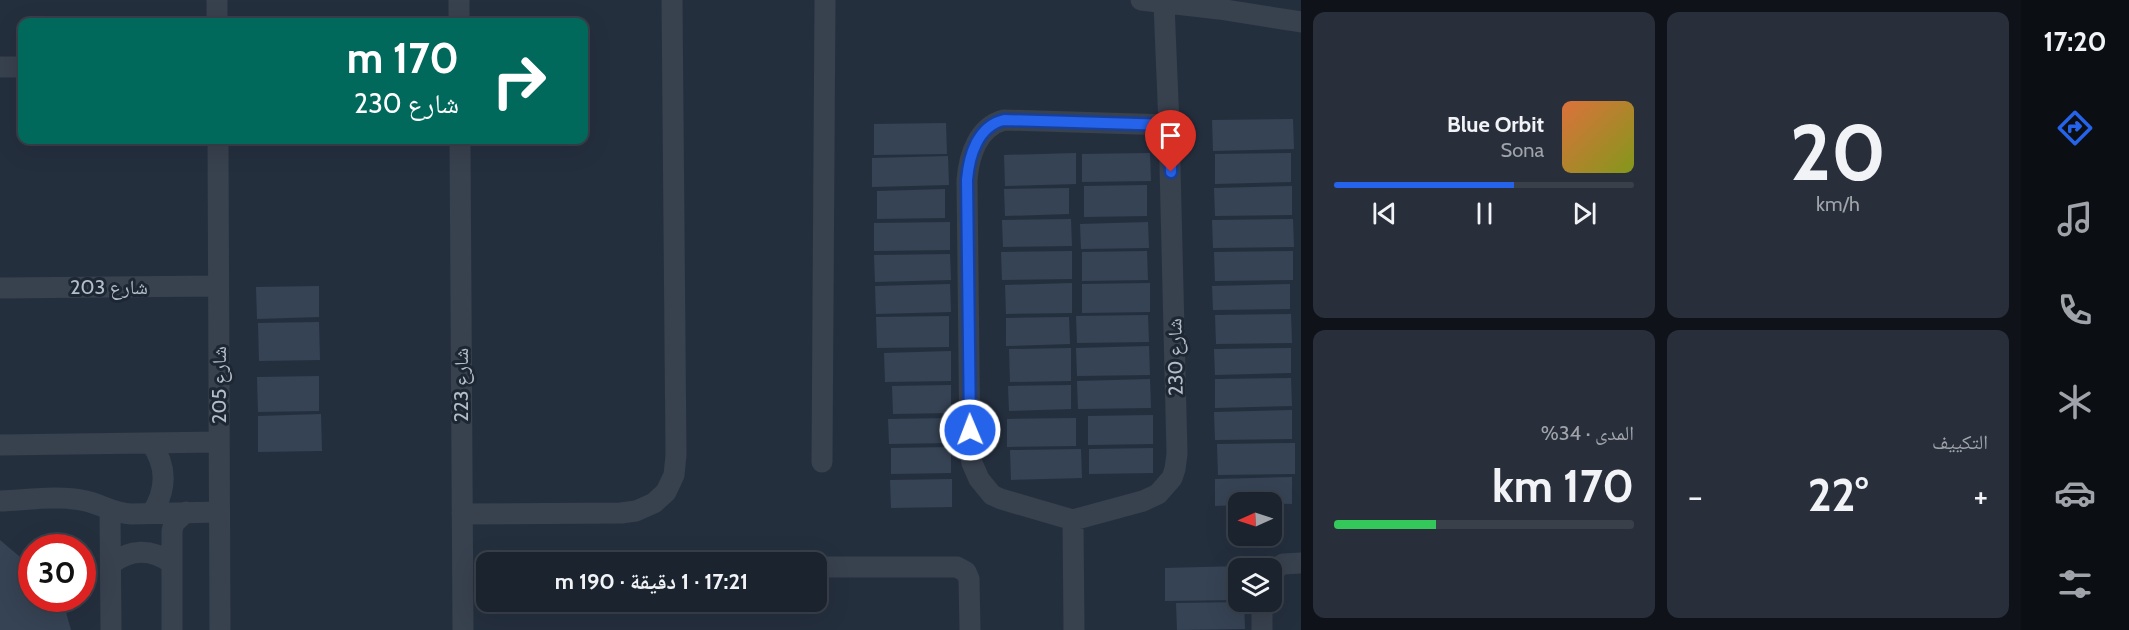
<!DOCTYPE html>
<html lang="ar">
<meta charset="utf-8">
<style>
body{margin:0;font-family:Cabin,"Noto Naskh Arabic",sans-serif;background:#282f3a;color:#f1f3f6;direction:rtl;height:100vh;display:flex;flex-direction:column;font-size:22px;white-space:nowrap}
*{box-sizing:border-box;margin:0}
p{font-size:20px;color:#a0a4aa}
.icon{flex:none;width:33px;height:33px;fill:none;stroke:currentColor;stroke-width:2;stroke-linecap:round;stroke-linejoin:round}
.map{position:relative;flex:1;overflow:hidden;direction:ltr}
.sheet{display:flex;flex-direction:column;gap:12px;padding:12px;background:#0f1319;width:720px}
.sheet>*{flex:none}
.guide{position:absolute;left:18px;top:18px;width:570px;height:126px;border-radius:12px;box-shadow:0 6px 24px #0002,0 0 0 2px #39404a;direction:rtl;background:#00695c;color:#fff;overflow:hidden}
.needle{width:39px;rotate:267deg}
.buttons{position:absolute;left:1228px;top:492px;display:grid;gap:12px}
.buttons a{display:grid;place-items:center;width:54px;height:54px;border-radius:12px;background:#1b232e;box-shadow:0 6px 24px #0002,0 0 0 2px #39404a;font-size:30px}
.speed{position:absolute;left:18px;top:534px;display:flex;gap:12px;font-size:30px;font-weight:700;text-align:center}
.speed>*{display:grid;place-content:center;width:78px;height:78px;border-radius:50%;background:#1b232e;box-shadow:0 6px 24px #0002,0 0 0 2px #39404a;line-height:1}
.speed .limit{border:9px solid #d22;background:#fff;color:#111}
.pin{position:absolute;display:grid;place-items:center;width:51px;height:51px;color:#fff;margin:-62px -26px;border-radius:50% 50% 50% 0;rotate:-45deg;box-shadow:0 0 6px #0007}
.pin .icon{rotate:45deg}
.me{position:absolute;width:66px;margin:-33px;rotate:359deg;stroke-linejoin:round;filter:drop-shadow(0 0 4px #0008)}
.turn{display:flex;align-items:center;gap:21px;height:126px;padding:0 30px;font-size:27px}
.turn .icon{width:78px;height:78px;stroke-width:2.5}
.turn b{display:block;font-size:42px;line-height:51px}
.big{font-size:45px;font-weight:700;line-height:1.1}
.sheet .tile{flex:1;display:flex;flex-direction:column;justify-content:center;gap:9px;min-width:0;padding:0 21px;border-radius:12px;background:#282f3a}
.sheet .dial{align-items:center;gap:0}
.dial b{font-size:78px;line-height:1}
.song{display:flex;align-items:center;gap:18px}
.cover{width:72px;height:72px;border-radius:9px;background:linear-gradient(135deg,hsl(20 70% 55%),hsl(70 70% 35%))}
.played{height:6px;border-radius:3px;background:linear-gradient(90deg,#2563eb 60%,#39404a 60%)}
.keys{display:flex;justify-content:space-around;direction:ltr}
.heat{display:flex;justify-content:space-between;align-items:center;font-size:33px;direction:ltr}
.charge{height:9px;border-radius:4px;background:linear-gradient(90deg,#34c759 34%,#39404a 0)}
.sheet .tiles{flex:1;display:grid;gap:12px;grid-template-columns:repeat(2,1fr)}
.trip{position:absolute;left:476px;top:552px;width:351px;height:60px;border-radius:12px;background:#1b232e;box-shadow:0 6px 24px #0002,0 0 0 2px #39404a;font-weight:700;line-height:60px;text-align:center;direction:rtl}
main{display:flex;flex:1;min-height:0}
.dock{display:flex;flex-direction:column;width:108px;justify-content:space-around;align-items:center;background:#0b0e12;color:#a0a4aa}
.dock .icon{width:42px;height:42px}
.dock .active{color:#2563eb}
.dock b{font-size:27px;color:#f1f3f6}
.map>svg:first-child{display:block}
.building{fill:#364354}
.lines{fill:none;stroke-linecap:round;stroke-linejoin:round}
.minor{stroke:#38414e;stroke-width:21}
.route-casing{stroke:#184099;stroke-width:15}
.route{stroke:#2563eb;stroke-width:10}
.labels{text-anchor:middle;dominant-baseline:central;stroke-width:6;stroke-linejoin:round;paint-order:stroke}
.street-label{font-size:20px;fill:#b4bcc9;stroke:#1d2633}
</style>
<main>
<nav class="dock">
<b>17:20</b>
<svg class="icon active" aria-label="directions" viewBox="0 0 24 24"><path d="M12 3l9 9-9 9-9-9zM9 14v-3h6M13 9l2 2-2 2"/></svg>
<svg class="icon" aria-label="music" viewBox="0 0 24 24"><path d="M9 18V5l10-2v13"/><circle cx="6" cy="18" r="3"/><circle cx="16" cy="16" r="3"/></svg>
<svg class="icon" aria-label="phone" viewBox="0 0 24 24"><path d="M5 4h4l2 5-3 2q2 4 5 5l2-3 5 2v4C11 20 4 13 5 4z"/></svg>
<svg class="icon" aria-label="climate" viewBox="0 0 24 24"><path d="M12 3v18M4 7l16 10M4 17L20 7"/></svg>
<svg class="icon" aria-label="car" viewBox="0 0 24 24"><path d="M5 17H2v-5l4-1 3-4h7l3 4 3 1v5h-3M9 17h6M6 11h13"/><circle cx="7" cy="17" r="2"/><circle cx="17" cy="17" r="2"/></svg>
<svg class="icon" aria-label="filters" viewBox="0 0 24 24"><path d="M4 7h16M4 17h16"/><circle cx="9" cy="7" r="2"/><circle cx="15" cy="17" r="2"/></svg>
</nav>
<section class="sheet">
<div class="tiles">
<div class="tile dial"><b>20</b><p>km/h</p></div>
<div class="tile">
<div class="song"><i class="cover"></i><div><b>Blue Orbit</b><p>Sona</p></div></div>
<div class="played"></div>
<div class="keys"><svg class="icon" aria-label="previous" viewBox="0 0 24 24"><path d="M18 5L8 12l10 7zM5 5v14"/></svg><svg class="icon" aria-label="pause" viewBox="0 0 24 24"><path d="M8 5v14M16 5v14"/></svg><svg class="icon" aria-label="next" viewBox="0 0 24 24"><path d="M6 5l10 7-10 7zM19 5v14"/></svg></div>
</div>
<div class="tile"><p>التكييف</p>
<div class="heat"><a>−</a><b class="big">22°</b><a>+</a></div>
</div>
<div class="tile"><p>المدى · 34%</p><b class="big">170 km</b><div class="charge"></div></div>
</div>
</section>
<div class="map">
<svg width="1301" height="630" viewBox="0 0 1301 630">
<rect width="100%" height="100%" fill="#242f3e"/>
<!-- building -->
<path class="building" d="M1293,119L1294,149L1213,151L1212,120Z
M946,123L947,154L874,155V124Z
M1076,153V184L1005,186L1004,155Z
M1150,153L1151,181L1082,182V154Z
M1291,153V182L1215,184V154Z
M948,156L949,185L872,187V158Z
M1147,185V216L1084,217V186Z
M1292,186V215L1215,216L1214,188Z
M1069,188V214L1005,216L1004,189Z
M945,189V218L877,219V191Z
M1071,219L1072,246L1003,247L1002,220Z
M1293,219L1294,247L1213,248L1212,220Z
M950,222V250L874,251V223Z
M1148,222L1149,248L1081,249L1080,224Z
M1072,251V279L1002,280L1001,252Z
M1147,251L1148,280L1082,281V252Z
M1293,251V280L1215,281L1214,252Z
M950,254L951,280L875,282L874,255Z
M1072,283V313L1006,314L1005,285Z
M1150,283V312L1082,313V284Z
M950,284L951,312L876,314L875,286Z
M1290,284V309L1213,310L1212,286Z
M319,286V317L257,319L256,287Z
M1291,314L1292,343L1216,344L1215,315Z
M1148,315L1149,342L1077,343L1076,316Z
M949,316V347L877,348L876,317Z
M1069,317L1070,344L1006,346V318Z
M319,322L320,360L259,361L258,323Z
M1149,346L1150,375L1077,376L1076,348Z
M1071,348V381L1010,382L1009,349Z
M1291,348V373L1215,375L1214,349Z
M951,351V381L885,382L884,353Z
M319,376V411L258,412L257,377Z
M1291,378L1292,406L1215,408V379Z
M1150,379L1151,408L1078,409L1077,381Z
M951,385V413L893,414L892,386Z
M1071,385V409L1009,411L1008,386Z
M1292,410V439L1215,440L1214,412Z
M321,414L322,451L258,452V416Z
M1153,415V444L1088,445V416Z
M951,418V443L889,444L888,419Z
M1076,418V446L1007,447V419Z
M1295,443V474L1218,475L1217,444Z
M951,447V473L891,474V448Z
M1153,448V473L1089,474V449Z
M1081,449L1082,478L1011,480L1010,450Z
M1292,477V504L1239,502V505L1215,506V479Z
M952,479V507L891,508L890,480Z
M0,540L32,567V598H62L71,630H0Z
M1242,566V568H1239V600L1165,601V568Z
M1244,602L1245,629L1177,630L1176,603Z"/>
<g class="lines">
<!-- minor -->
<path class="minor" d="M217,0V22
M459,0V22
M1141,0L1219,9L1301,22
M1164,4L1169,125L1177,454L1175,469L1172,478L1158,494L1143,501L1073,520L1001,499L992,495L979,479L972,463L970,453L967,180C969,155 978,127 1004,120L1169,125
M0,67H22
M218,140L220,630
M460,140L463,630
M0,288L218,286
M151,443C167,466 167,489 152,513
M0,445L219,442
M822,462L825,0
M0,501C27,500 59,495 86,501C102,505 114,513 131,514L219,512
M110,511L111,630
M462,514L621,513L636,511L654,503L666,492L674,475L676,455L672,0
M1073,520L1074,630
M111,564C130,549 151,548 171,563
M817,567H957L966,572L969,579L970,630
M1272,571L1283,564L1301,563
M1262,602V630
M172,630V531L174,523L186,512"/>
</g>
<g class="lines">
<defs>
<path id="route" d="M970,430L967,180C969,155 978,126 1004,120L1170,125L1171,172"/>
</defs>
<!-- route casing -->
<use href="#route" class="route-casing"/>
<!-- route -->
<use href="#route" class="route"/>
</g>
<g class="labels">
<!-- street labels -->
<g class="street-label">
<text x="109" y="287">شارع 203</text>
<text transform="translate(1175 357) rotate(-91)">شارع 230</text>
<text transform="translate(219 385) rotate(-90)">شارع 205</text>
<text transform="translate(461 385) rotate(-90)">شارع 223</text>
</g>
</g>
</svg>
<div class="buttons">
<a><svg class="needle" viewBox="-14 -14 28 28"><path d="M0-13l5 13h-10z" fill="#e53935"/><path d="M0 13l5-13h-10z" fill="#a0a4aa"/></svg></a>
<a><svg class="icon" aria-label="layers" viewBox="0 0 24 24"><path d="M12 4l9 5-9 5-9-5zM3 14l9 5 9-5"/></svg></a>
</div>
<div class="speed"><div class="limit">30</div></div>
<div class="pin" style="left:1171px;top:172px;background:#d93025"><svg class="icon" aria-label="arrive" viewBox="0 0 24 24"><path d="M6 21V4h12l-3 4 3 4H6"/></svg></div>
<svg class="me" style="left:970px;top:430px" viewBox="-20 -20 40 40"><circle r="17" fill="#2563eb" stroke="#fff" stroke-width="3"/><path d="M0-11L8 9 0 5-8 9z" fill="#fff"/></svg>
<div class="trip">17:21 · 1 دقيقة · 190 m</div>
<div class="guide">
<div class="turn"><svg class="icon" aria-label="right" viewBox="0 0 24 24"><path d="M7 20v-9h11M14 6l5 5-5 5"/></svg><div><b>170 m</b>شارع 230</div></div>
</div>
</div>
</main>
